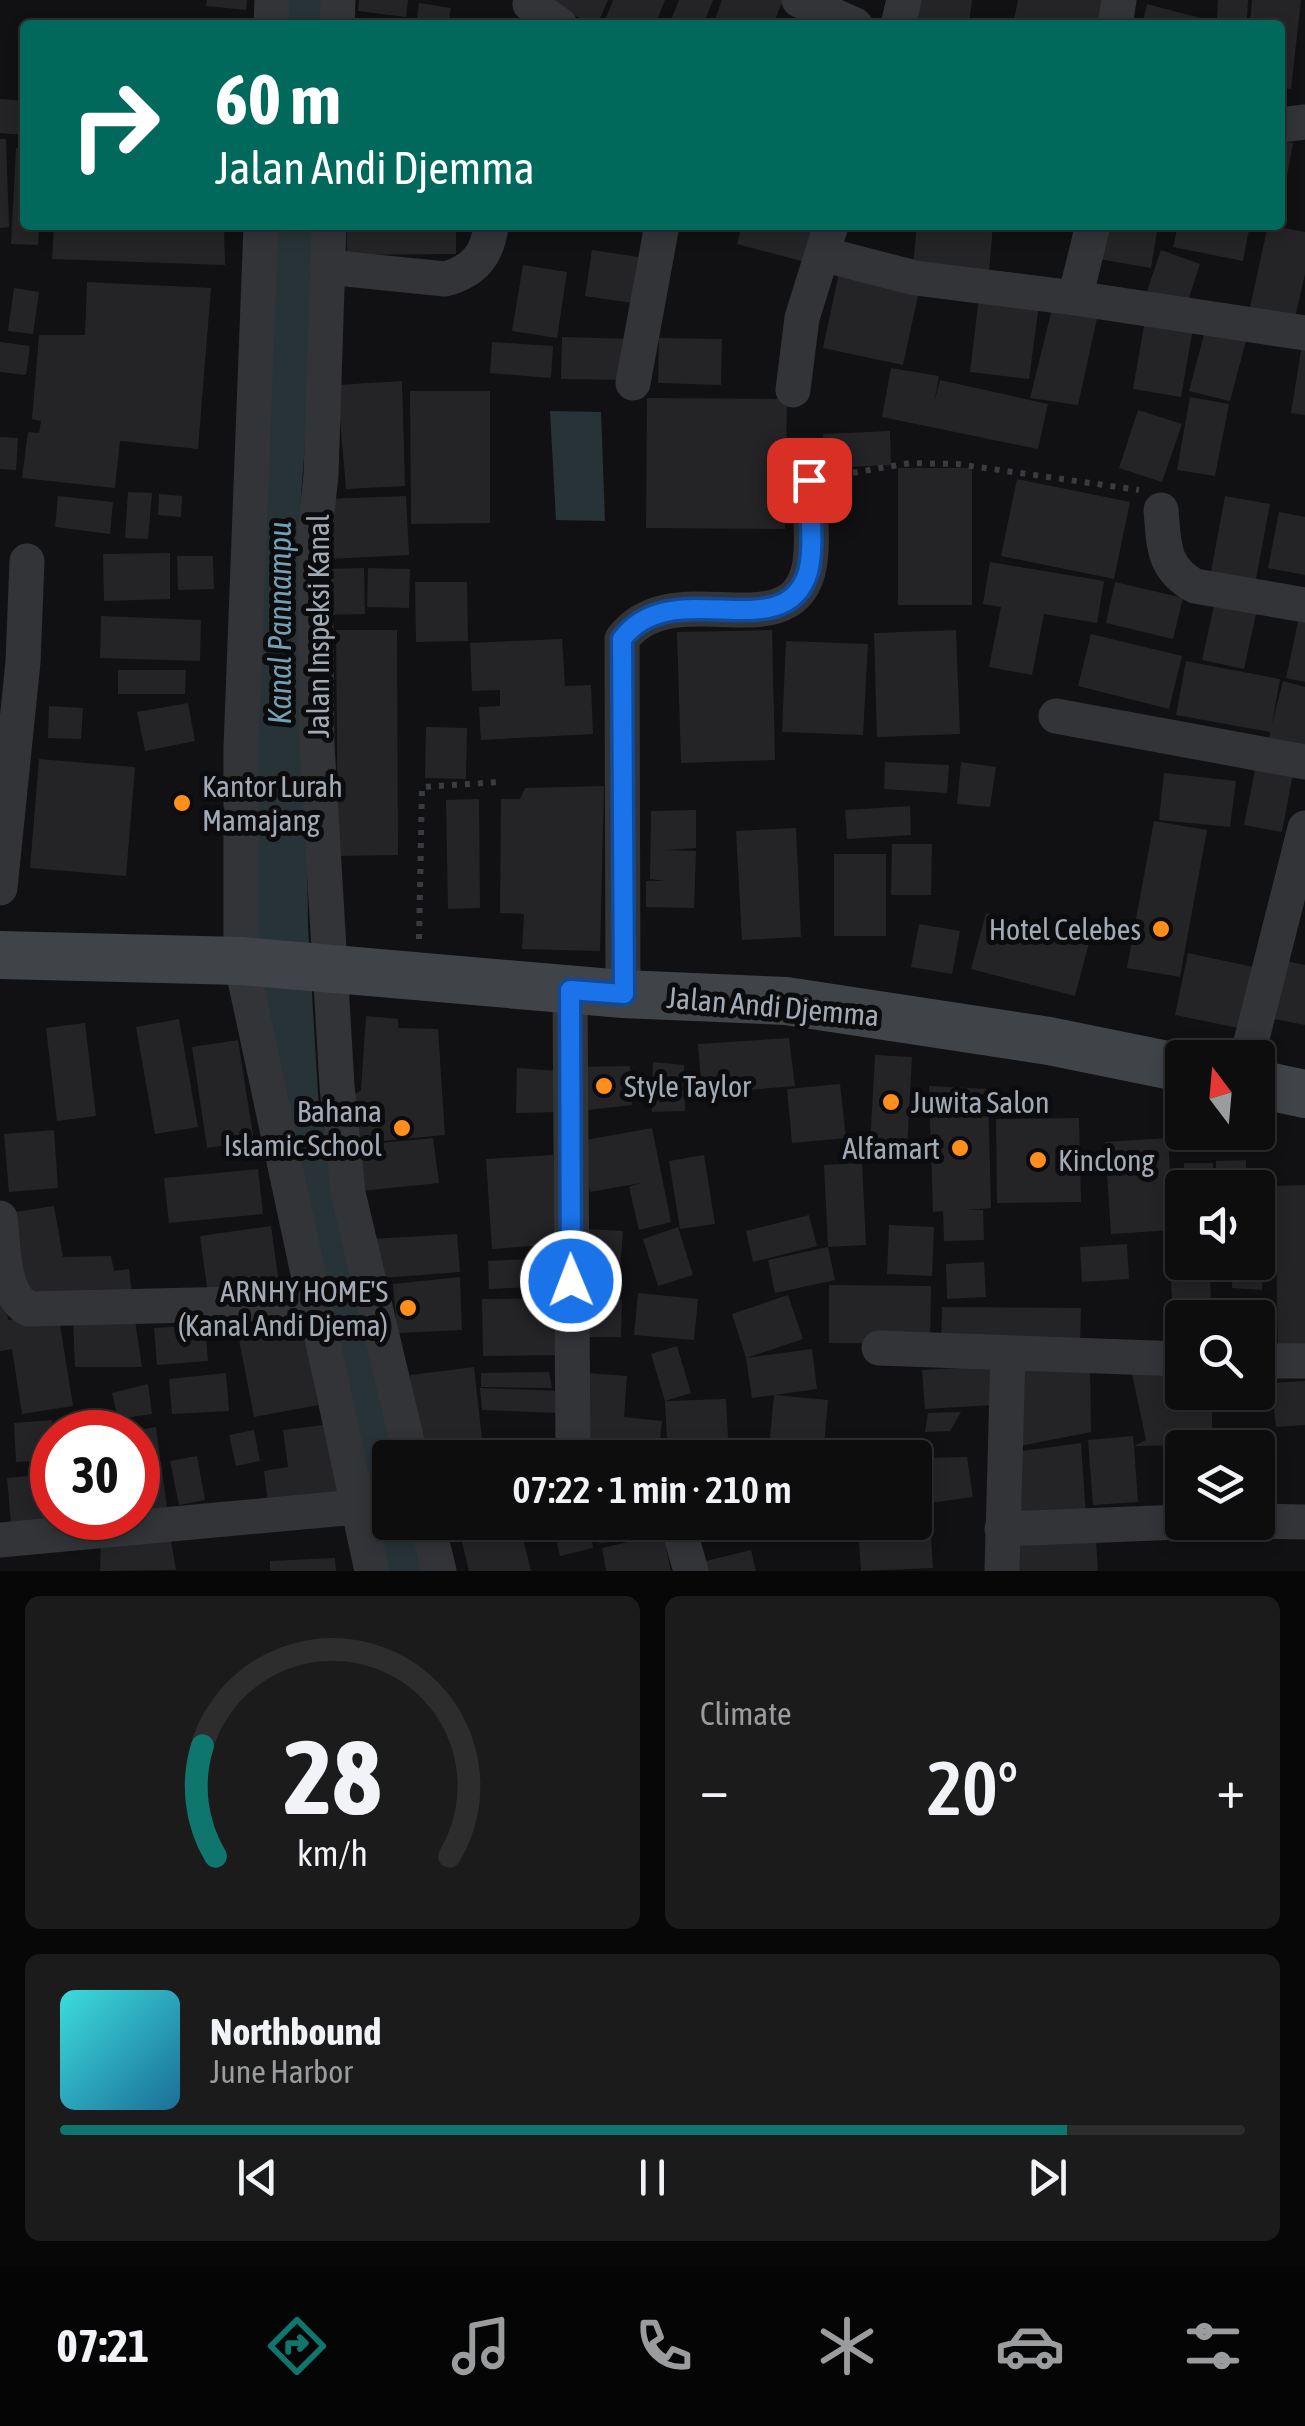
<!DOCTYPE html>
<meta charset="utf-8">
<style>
body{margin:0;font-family:"Asap Condensed",sans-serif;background:#1b1b1c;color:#f1f3f6;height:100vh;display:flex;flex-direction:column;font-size:38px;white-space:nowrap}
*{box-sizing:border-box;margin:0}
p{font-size:32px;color:#9a9c9e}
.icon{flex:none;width:55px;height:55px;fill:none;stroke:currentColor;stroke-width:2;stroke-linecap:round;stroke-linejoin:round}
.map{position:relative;height:1571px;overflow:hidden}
.side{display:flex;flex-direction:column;gap:25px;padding:25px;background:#070708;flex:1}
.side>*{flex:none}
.hud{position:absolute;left:20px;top:20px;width:1265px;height:210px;border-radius:10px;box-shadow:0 5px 15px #0003,0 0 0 2px #2d2d2e;background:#00695c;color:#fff;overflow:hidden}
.needle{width:65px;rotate:344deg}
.tools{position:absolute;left:1165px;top:1040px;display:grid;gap:20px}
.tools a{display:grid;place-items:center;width:110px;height:110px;border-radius:10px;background:#0d0d0e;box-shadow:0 5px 15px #0003,0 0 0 2px #2d2d2e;font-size:50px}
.speed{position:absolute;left:30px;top:1410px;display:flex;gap:20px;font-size:50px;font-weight:700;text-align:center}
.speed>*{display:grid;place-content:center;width:130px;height:130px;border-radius:50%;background:#0d0d0e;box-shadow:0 5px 15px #0003,0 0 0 2px #2d2d2e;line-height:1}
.speed .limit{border:15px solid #d22;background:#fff;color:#111}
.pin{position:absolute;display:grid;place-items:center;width:85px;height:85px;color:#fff;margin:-42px;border-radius:20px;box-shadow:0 5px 15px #0006}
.me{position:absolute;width:110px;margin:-55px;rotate:359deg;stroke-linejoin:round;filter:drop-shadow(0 0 8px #0008)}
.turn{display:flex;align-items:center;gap:35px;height:210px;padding:0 30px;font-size:45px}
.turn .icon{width:130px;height:130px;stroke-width:2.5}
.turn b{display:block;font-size:70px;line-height:85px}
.big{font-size:75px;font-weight:600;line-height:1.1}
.side .card{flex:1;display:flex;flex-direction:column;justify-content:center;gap:15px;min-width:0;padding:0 35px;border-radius:15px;background:#1b1b1c}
.side .dial{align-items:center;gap:0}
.dial svg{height:260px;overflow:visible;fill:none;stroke:#2d2d2e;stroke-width:7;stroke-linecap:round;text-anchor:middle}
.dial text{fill:#f1f3f6;stroke:none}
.song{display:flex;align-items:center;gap:30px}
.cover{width:120px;height:120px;border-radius:15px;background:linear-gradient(135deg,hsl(180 70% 55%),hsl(200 70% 35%))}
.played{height:10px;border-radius:5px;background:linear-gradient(90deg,#0f766e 85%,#2d2d2e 85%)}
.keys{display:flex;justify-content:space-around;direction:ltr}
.heat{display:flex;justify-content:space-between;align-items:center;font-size:55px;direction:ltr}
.side .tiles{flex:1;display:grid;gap:25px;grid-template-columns:1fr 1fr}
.card:last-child{grid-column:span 2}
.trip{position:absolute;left:372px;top:1440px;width:560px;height:100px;border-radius:10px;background:#0d0d0e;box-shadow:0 5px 15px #0003,0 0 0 2px #2d2d2e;font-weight:600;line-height:100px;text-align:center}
.menu{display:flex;height:160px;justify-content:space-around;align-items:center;background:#050506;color:#9a9c9e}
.menu .icon{width:70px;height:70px}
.menu .selected{color:#0f766e}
.menu b{font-size:45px;color:#f1f3f6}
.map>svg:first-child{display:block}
.water{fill:#273337}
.building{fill:#242427}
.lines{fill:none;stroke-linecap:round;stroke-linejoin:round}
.path{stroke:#383b3f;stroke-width:6;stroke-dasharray:5 8;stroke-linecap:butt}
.minor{stroke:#323438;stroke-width:35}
.secondary{stroke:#404348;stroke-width:48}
.route-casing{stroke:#114b97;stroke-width:25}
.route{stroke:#1a73e8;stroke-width:18}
.poi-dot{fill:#ff8e1d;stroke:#0c0c0e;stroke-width:4}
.labels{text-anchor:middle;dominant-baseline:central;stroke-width:10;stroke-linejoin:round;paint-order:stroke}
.street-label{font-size:30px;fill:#a1aab5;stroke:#0c0c0e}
.poi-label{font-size:30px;fill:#a1aab5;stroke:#0c0c0e;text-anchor:start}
.water-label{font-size:32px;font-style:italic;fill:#75a0b3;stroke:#0c0c0e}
</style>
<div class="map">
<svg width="1305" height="1571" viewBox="0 0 1305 1571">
<rect width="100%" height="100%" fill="#111113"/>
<!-- water -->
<path class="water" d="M286,0H332L331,25H285Z
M274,225H321L298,537L306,725L308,927L319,1110L405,1457L390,1458V1522L421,1523L433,1571H389L252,943Z
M550,411L601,412L605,521L556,520Z"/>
<!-- building -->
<path class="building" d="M207,0H247L246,10L206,6Z
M359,0H408L406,17L358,11Z
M538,0H608L597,25Z
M613,0H665L655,25H603Z
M679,0H713L703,25H669Z
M722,0H783L773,25H713Z
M914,0H972L969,25H912Z
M1018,0H1108L1103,25H1013Z
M1218,0H1248L1247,19L1217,18Z
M1252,0H1301L1291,89L1280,88V25H1250Z
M419,3L451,8L448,25H416Z
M1147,4L1208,20L1207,25H1142Z
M194,18L223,23V25H193Z
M0,99L25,101V135L0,133Z
M0,139H6L9,227L0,228Z
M1280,141L1293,143L1282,204H1280Z
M16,148H25V225H39L38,245L11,244Z
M54,225H224L225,265L52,259Z
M347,225H456V254L347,255Z
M616,225H651L648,234Z
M742,225H814L805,262L737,244Z
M917,225H993L989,272L913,264Z
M1099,225H1158L1151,268L1093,258Z
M1178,225H1250L1243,261L1173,247Z
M1268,225L1305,232V274L1294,322L1249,312Z
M592,250L645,258L639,304L585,296Z
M1161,250L1200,264L1187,304L1147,291Z
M523,265L567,272L557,338L512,331Z
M839,273L919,291L903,365L823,348Z
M87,282L211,288L198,449L120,441L115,488L22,478L28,432L39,433L41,421L32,419L39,335H85Z
M14,288L39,292L33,334L8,331Z
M979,297L1039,305L1029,379L970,372Z
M1053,305L1098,314L1078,405L1030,398Z
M1145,320L1193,328L1181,397L1133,389Z
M1206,327L1247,337L1230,401L1189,391Z
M562,337L633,339L631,380L561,379Z
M659,338L722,339L721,385L658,383Z
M1303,338L1305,339V415L1291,413Z
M0,342L30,346L26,375L0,372Z
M492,342L553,346L551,378L490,373Z
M891,368L939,376L934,403L940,380L1048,404L1038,449L882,417Z
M402,381L405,486L346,489L337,385Z
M410,391H490V523L411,524Z
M1190,397L1229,404L1215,476L1177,470Z
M647,398L787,399L785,529L646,528Z
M1138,410L1182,424L1162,482L1119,468Z
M890,431L891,465L824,468L823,434Z
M0,437L18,438L16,470L0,469Z
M898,468H972V605H898Z
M1017,479L1130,502L1114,579L1001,556Z
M128,492L152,493L148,539L125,538Z
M159,494L182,496L181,517L158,515Z
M58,496L113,502L110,534L55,527Z
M406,496L409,555L327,559L325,499Z
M1225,496L1270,504L1256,579L1211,572Z
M1279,512L1305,517V575L1268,568Z
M170,553V599L104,601L103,554Z
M177,556H213L214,589L178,590Z
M990,562L1104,581L1097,623L1044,614L1032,675L989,667L1001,607L983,604Z
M364,568L365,614L325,615L324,569Z
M368,568L410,569L409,608L367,607Z
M415,582H467L468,641L416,642Z
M1115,582L1183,598L1173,639L1106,623Z
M1216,597L1258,605L1244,669L1202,660Z
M1301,608L1305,609V682L1286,678Z
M101,616L201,620L200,661L100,658Z
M336,630H397L398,855L338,856Z
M772,630L775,760L681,763L677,632Z
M956,630L960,734L877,737L874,633Z
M1091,634L1182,656L1169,709L1078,686Z
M562,639L565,686L591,685L593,734L481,740L479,707L500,706V690L472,691L470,643Z
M786,641L868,644L863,735L782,732Z
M1186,661L1280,679L1272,724L1283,681L1305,687V748L1269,739L1270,732L1176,715Z
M118,670H186L185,694H118Z
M188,703L195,741L145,751L137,712Z
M49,706L83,708L81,739L48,738Z
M426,727L467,728L466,779L425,778Z
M39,759L135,767L126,876L30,868Z
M1257,760L1294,768L1282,832L1244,825Z
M885,762L949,765L947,793L884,789Z
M961,762L996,767L990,807L957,804Z
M1164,773L1236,781L1230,827L1159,820Z
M604,786L600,951L522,949L524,914L500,913L501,799H520L525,788Z
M479,799L480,908L448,909L446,800Z
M910,806L911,835L847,839L845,810Z
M696,810V848L667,850L696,851L694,908L646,907V881H665L650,879L651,811Z
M1154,821L1207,830L1180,977L1127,968Z
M796,828L801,937L742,940L736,831Z
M892,844H932L931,895H891Z
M834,854H886V936H834Z
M986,913L1090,939L1075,996L971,969Z
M919,924L960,931L952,974L911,967Z
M1188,953L1262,969L1248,1030L1175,1015Z
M1281,960L1305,965V1025L1269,1018Z
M366,1016L398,1019V1028L438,1029L445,1135L361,1143L348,1099L361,1090Z
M179,1019L198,1127L155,1134L136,1027Z
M85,1023L96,1116L57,1121L46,1028Z
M789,1038L795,1086L702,1094L698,1044Z
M238,1040L254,1141L207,1148L192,1047Z
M875,1055L912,1057L907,1149L870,1147Z
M653,1062L684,1065L685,1111L652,1112Z
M630,1066L632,1105L579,1111L577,1067Z
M517,1068L559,1071L556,1112L516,1113Z
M840,1084L846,1138L792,1143L787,1089Z
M929,1086L988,1089L991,1208L967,1210H983L984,1240L944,1241L943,1211L933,1212Z
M1079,1118L1081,1202L997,1203L996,1119Z
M652,1128L671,1222L639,1230L629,1187L640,1183L590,1192L580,1141Z
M54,1130L58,1188L9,1192L4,1134Z
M433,1138L439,1183L361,1191L358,1145Z
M1168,1138L1174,1230L1111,1234L1105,1142Z
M553,1155L559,1244L492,1249L486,1159Z
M704,1155L715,1224L680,1229L669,1161Z
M1246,1160V1188H1216V1161Z
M862,1163L866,1245L828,1247L824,1165Z
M1184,1163H1213V1188H1184Z
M258,1169L263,1214L169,1223L164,1178Z
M1305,1185V1352L1278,1353L1275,1186Z
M54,1206L63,1257L111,1256L114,1271L129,1269L132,1294L25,1306L9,1213Z
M809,1215L817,1246L753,1262L746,1231Z
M889,1225L934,1227L932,1276L887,1274Z
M271,1226L280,1291L209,1302L200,1236Z
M678,1227L693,1275L658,1286L643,1239Z
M587,1229L623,1231L619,1282L584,1280Z
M457,1234L460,1272L382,1278L373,1239Z
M1127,1244L1129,1279L1082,1282L1080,1247Z
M1258,1246H1265L1262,1290L1232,1288L1233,1262H1258Z
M828,1247L835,1280L775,1293L768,1260Z
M554,1258L555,1286L489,1289L488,1261Z
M0,1262L8,1320L58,1312L73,1406L22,1414L12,1349L0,1351Z
M984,1262L986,1297L947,1299L946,1264Z
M460,1277L462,1330L397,1333L393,1284Z
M1210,1280L1212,1318H1182V1348L1175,1349L1171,1282Z
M829,1285L931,1286L930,1344L829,1343Z
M638,1293L698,1299L694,1340L634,1335Z
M788,1295L803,1339L746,1358L732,1314Z
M560,1298L561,1355L483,1356L482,1299Z
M587,1300H622L621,1337H587Z
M942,1307L1081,1308L1080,1349L941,1347Z
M134,1314L142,1367H75L73,1320Z
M301,1317L318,1405L254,1417L237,1329Z
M205,1325L208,1361L157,1365L154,1328Z
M677,1346L691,1393L665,1401L651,1354Z
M812,1349L817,1389L774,1395L828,1400L824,1447L858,1450V1458H768L774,1395L752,1398L746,1358Z
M1090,1364L1091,1432L1020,1446L1019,1368Z
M993,1366L994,1405L925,1409L922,1370Z
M474,1367L482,1439L414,1438L410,1375Z
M549,1372L552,1388L481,1387V1373Z
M574,1372L627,1376L624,1417L662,1421L658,1458L579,1453Z
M1182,1372V1392H1212V1445L1134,1446L1138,1502L1093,1505L1088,1440L1133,1436L1134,1446L1146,1440L1132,1374Z
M226,1373L229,1411L172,1414L169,1379Z
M1305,1381V1425L1276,1427L1271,1383Z
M148,1384L152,1414L118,1419L112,1393Z
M480,1388L559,1391L558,1413L482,1410Z
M726,1399L729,1457L668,1458L665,1401Z
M961,1412L950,1431L925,1432L928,1413Z
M52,1420V1460L16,1462L14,1423Z
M331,1424L341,1501L269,1511L264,1471L288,1467L283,1430Z
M156,1427L160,1458L138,1461V1430Z
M254,1430L260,1461L236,1466L229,1435Z
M491,1439L557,1442L556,1458H492Z
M1081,1443L1086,1516L1013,1519L1015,1452Z
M197,1456L205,1500L179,1505L170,1461Z
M967,1457L973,1497L930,1503L924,1458Z
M161,1464L167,1507L138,1511V1468Z
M52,1474V1519L11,1523L7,1478Z
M930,1520L933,1568L861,1571L858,1526Z
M457,1522H519L531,1571H469Z
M552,1522H588L593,1548L560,1556Z
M597,1522H620L622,1541L599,1543Z
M695,1522H734V1524L696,1532Z
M663,1534L671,1571H606L602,1548Z
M170,1535L176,1570L100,1571L101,1540Z
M1096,1540L1098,1571H1014L1013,1545Z
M751,1550L756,1571H704L702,1562Z
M335,1558L336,1571H270V1561Z"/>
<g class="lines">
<!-- path -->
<path class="path" d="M840,475L910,463L957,464L1139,490
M419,939L422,787L500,782"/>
<!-- minor -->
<path class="minor" d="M799,0L855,25
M530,4L560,25
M271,25L272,0
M337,25L338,0
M898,25L904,0
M1115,25L1119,0
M1280,125L1305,122
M261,225L241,748V961L372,1571
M329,225L321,475L315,531L317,745L337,1086L348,1193L411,1458
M1093,225L1075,298L1305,333
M822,254L915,278L1075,298
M327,267L445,279C474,271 488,255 491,225
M633,383L662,225
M793,390L802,318L831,225
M1161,510C1164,544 1162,568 1195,586L1305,605
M1056,716L1305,762
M0,888L23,662L27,561
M570,990L573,1458
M623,994L622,639C672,572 786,650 808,572C815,545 809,508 809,480
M1247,1058L1305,828
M0,1218C4,1246 1,1295 29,1309L312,1302
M879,1348L1182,1359
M1258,1361H1305
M1258,1521L1305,1522
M427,1522L439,1571
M677,1522L691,1571
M1002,1529L1182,1522
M0,1540L356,1507
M1002,1571L1008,1354"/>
<!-- secondary -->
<path class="secondary" d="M0,955L241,961L623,994L786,1001L1049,1041L1182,1068
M1258,1084L1305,1094"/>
</g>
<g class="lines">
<defs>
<path id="route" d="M571,1281L570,990L624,994L622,639C672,572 785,650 808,572C815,545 809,508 809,480"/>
</defs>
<!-- route casing -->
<use href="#route" class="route-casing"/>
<!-- route -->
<use href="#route" class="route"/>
</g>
<!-- markers -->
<g class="poi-dot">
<circle cx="182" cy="803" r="10"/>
<circle cx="1161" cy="929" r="10"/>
<circle cx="604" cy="1086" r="10"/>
<circle cx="891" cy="1102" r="10"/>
<circle cx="402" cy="1128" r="10"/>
<circle cx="960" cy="1148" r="10"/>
<circle cx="1038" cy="1160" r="10"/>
<circle cx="408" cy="1308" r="10"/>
</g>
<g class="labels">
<!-- street labels -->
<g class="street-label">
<text transform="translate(318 626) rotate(-90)">Jalan Inspeksi Kanal</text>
<text transform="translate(773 1006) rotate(5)">Jalan Andi Djemma</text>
</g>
<!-- poi labels -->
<g class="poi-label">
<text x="202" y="786">Kantor Lurah<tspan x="202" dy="34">Mamajang</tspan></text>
<text x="1141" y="929" text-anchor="end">Hotel Celebes</text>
<text x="624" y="1086">Style Taylor</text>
<text x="911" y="1102">Juwita Salon</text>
<text x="382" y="1111" text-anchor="end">Bahana<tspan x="382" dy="34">Islamic School</tspan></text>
<text x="940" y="1148" text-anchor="end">Alfamart</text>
<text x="1058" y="1160">Kinclong</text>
<text x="388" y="1291" text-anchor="end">ARNHY HOME'S<tspan x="388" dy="34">(Kanal Andi Djema)</tspan></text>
</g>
<!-- water labels -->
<g class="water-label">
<text transform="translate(279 623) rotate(-90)">Kanal Pannampu</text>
</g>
</g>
</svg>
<div class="tools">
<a><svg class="needle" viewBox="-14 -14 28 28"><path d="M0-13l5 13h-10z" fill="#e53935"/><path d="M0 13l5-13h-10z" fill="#9a9c9e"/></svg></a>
<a><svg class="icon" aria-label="sound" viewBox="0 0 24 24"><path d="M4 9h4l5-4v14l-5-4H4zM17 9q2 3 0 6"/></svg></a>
<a><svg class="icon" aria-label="search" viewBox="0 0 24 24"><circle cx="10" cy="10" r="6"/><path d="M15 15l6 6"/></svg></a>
<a><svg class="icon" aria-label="layers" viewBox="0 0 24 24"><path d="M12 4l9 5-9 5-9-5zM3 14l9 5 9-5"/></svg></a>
</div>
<div class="speed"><div class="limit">30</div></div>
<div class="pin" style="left:809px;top:480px;background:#d93025"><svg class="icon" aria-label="arrive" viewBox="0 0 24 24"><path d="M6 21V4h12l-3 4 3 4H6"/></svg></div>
<svg class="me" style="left:571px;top:1281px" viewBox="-20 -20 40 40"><circle r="17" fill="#1a73e8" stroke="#fff" stroke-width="3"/><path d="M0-11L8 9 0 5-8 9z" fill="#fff"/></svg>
<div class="trip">07:22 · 1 min · 210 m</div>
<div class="hud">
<div class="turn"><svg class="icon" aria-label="right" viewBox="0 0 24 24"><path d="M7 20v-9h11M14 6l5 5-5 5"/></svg><div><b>60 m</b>Jalan Andi Djemma</div></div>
</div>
</div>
<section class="side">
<div class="tiles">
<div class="card dial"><svg viewBox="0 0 100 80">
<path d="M14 69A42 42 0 1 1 86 69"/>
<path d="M14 69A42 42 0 0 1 10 35" stroke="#0f766e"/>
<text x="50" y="56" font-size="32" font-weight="700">28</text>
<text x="50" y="72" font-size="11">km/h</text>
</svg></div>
<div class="card"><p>Climate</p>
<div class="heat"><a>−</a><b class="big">20°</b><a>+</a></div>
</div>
<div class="card">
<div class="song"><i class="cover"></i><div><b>Northbound</b><p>June Harbor</p></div></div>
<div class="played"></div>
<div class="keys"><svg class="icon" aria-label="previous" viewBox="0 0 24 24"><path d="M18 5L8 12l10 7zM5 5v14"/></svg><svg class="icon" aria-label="pause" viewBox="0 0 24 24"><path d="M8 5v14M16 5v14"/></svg><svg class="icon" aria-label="next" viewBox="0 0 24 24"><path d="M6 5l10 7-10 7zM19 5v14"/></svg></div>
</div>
</div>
</section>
<nav class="menu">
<b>07:21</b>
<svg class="icon selected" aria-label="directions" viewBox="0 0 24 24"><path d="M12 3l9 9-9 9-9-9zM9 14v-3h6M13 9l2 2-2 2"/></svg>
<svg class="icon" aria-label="music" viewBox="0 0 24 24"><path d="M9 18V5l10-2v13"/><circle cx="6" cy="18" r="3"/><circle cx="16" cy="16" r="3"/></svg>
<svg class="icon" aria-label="phone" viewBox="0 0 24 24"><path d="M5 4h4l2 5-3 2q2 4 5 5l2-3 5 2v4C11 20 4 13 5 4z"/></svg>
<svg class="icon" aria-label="climate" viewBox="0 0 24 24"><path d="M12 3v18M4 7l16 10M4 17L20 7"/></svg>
<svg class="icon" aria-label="car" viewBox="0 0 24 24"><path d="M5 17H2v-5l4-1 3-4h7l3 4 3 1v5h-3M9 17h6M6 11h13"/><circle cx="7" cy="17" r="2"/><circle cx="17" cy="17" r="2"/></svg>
<svg class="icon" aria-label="filters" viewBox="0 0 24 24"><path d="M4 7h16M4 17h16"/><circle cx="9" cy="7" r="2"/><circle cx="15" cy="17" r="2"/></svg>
</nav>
